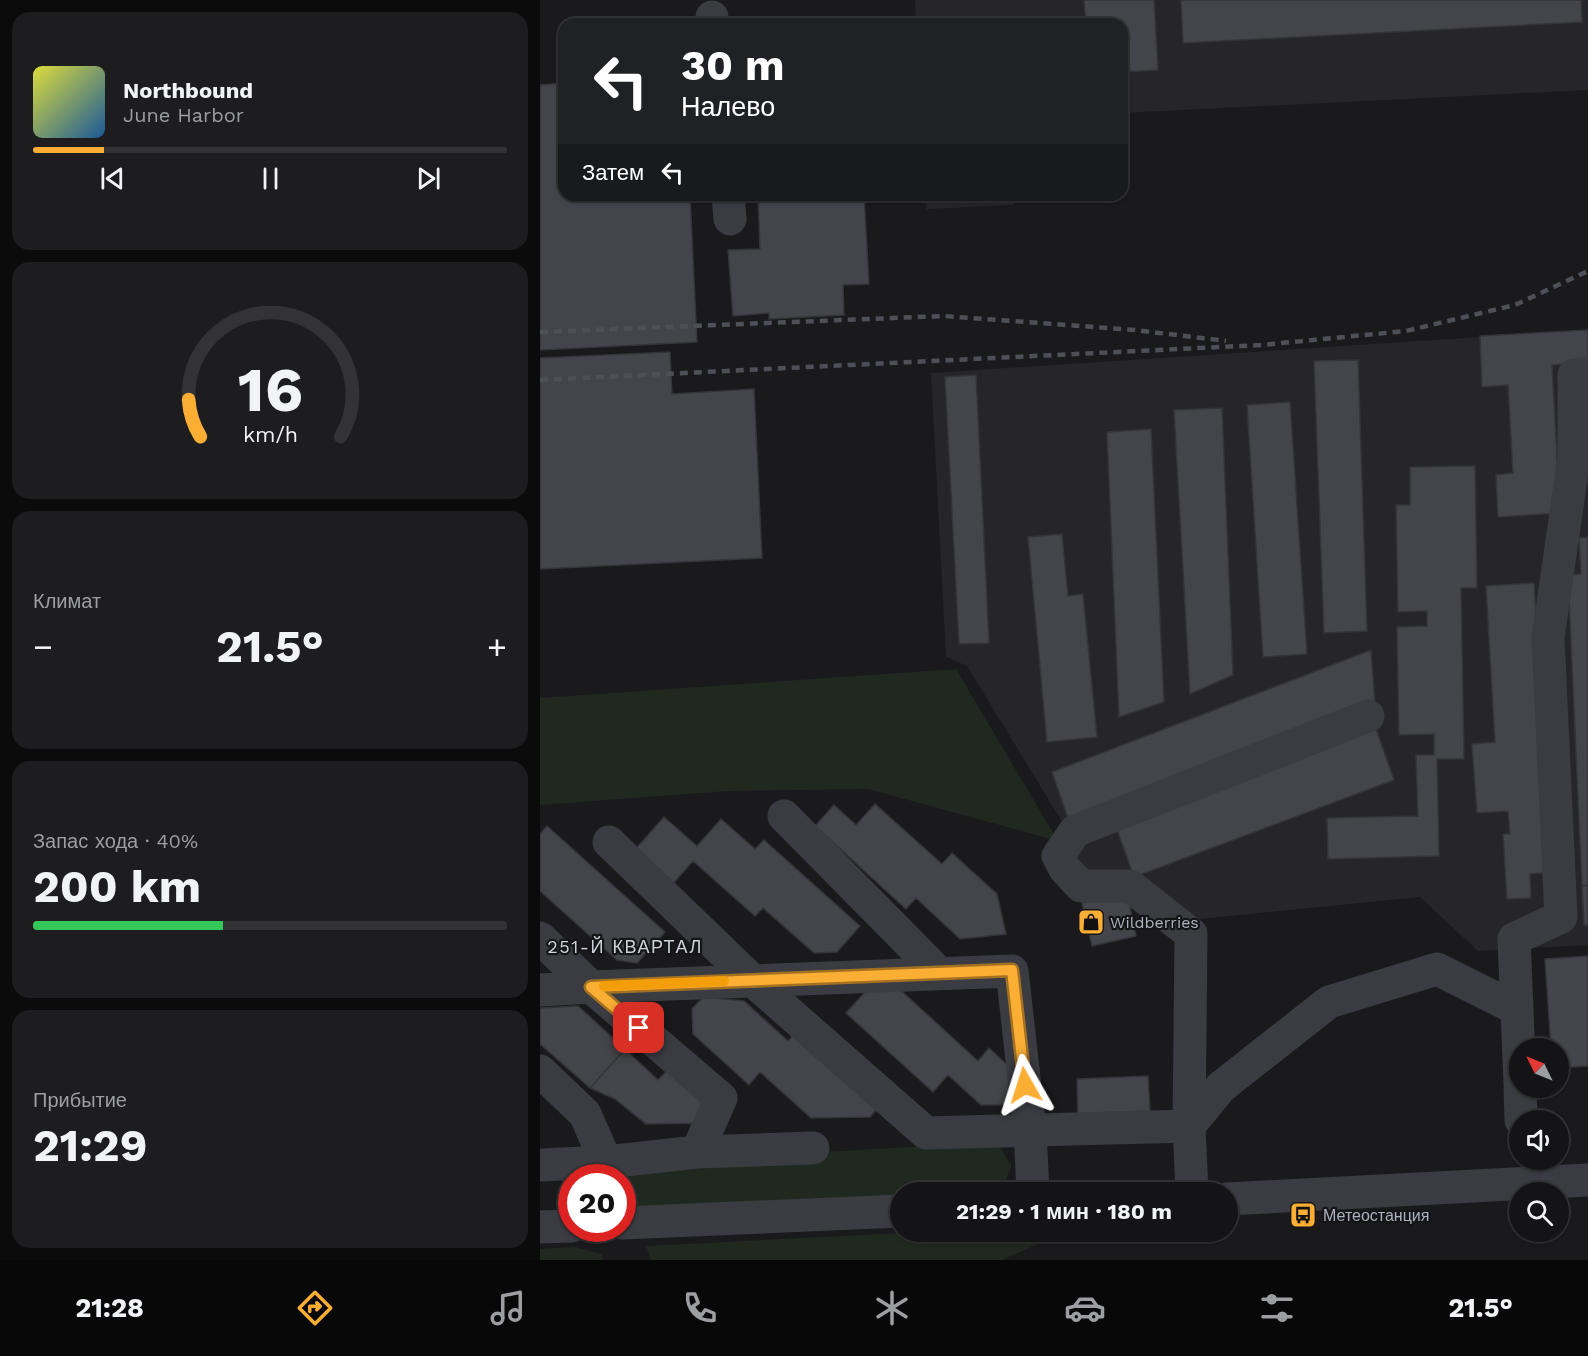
<!DOCTYPE html>
<html lang="ru">
<meta charset="utf-8">
<style>
body{margin:0;font-family:"Work Sans",sans-serif;background:#1d1d1f;color:#f1f3f6;height:100vh;display:flex;flex-direction:column;font-size:22px;white-space:nowrap}
*{box-sizing:border-box;margin:0}
p{font-size:20px;color:#9d9ea1}
.icon{flex:none;width:33px;height:33px;fill:none;stroke:currentColor;stroke-width:2;stroke-linecap:round;stroke-linejoin:round}
.map{position:relative;flex:1;overflow:hidden}
.panel{display:flex;flex-direction:column;gap:12px;padding:12px;background:#0b0b0c;width:540px}
.panel>*{flex:none}
.top-card{position:absolute;left:18px;top:18px;width:570px;height:183px;border-radius:18px;box-shadow:0 2px 4px #0004,0 0 0 2px #333335;background:#202124;color:#fff;overflow:hidden}
.needle{width:39px;rotate:313deg}
.tools{position:absolute;left:969px;top:1038px;display:grid;gap:12px}
.tools a{display:grid;place-items:center;width:60px;height:60px;border-radius:50%;background:#141416;box-shadow:0 2px 4px #0004,0 0 0 2px #333335;font-size:30px}
.speed{position:absolute;left:18px;top:1164px;display:flex;gap:12px;font-size:30px;font-weight:700;text-align:center}
.speed>*{display:grid;place-content:center;width:78px;height:78px;border-radius:50%;background:#141416;box-shadow:0 2px 4px #0004,0 0 0 2px #333335;line-height:1}
.speed .limit{border:9px solid #d22;background:#fff;color:#111}
.pin{position:absolute;display:grid;place-items:center;width:51px;height:51px;color:#fff;margin:-26px;border-radius:12px;box-shadow:0 3px 9px #0006}
.me{position:absolute;width:66px;margin:-33px;rotate:354deg;stroke-linejoin:round;filter:drop-shadow(0 0 4px #0008)}
.turn{display:flex;align-items:center;gap:21px;height:126px;padding:0 24px;font-size:27px}
.turn .icon{width:78px;height:78px;stroke-width:2.5}
.turn b{display:block;font-size:42px;line-height:51px}
.then{display:flex;align-items:center;height:57px;padding:0 24px;background:#0003;gap:12px;font-size:22px}
.big{font-size:45px;font-weight:700;line-height:1.1}
.panel .card{flex:1;display:flex;flex-direction:column;justify-content:center;gap:9px;min-width:0;padding:0 21px;border-radius:18px;background:#1d1d1f}
.panel .dial{align-items:center;gap:0}
.dial svg{height:156px;overflow:visible;fill:none;stroke:#333335;stroke-width:7;stroke-linecap:round;text-anchor:middle}
.dial text{fill:#f1f3f6;stroke:none}
.song{display:flex;align-items:center;gap:18px}
.cover{width:72px;height:72px;border-radius:9px;background:linear-gradient(135deg,hsl(60 70% 55%),hsl(210 70% 35%))}
.played{height:6px;border-radius:3px;background:linear-gradient(90deg,#fbae34 15%,#333335 15%)}
.keys{display:flex;justify-content:space-around;direction:ltr}
.heat{display:flex;justify-content:space-between;align-items:center;font-size:33px;direction:ltr}
.charge{height:9px;border-radius:4px;background:linear-gradient(90deg,#34c759 40%,#333335 0)}
.trip{position:absolute;left:350px;top:1182px;width:348px;height:60px;border-radius:30px;background:#141416;box-shadow:0 2px 4px #0004,0 0 0 2px #333335;font-weight:700;line-height:60px;text-align:center}
.tabs{display:flex;height:96px;justify-content:space-around;align-items:center;background:#080809;color:#9d9ea1}
.tabs .icon{width:42px;height:42px}
.tabs .current{color:#fbae34}
.tabs b{font-size:27px;color:#f1f3f6}
main{display:flex;flex:1;min-height:0}
.map>svg:first-child{display:block}
.built{fill:#26262a}
.green{fill:#202820}
.building{fill:#44454a;stroke:#343439;stroke-width:1.5}
.lines{fill:none;stroke-linecap:round;stroke-linejoin:round}
.minor{stroke:#3b3c42;stroke-width:33}
.rail{stroke:#4e5057;stroke-width:4.5;stroke-dasharray:8 6;stroke-linecap:butt}
.route-casing{stroke:#a37122;stroke-width:15}
.route{stroke:#fbae34;stroke-width:10}
.slow{stroke:#f59e0b;stroke-width:10}
.labels{text-anchor:middle;dominant-baseline:central;stroke-width:4.5;stroke-linejoin:round;paint-order:stroke}
.poi-label{font-size:16px;fill:#acb2bd;stroke:#151518;text-anchor:start}
.neighbourhood-label{font-size:18px;letter-spacing:1.5px;fill:#cdd1d8;stroke:#151518}
</style>
<main>
<section class="panel">
<div class="card">
<div class="song"><i class="cover"></i><div><b>Northbound</b><p>June Harbor</p></div></div>
<div class="played"></div>
<div class="keys"><svg class="icon" aria-label="previous" viewBox="0 0 24 24"><path d="M18 5L8 12l10 7zM5 5v14"/></svg><svg class="icon" aria-label="pause" viewBox="0 0 24 24"><path d="M8 5v14M16 5v14"/></svg><svg class="icon" aria-label="next" viewBox="0 0 24 24"><path d="M6 5l10 7-10 7zM19 5v14"/></svg></div>
</div>
<div class="card dial"><svg viewBox="0 0 100 80">
<path d="M14 69A42 42 0 1 1 86 69"/>
<path d="M14 69A42 42 0 0 1 8 50" stroke="#fbae34"/>
<text x="50" y="56" font-size="32" font-weight="700">16</text>
<text x="50" y="72" font-size="11">km/h</text>
</svg></div>
<div class="card"><p>Климат</p>
<div class="heat"><a>−</a><b class="big">21.5°</b><a>+</a></div>
</div>
<div class="card"><p>Запас хода · 40%</p><b class="big">200 km</b><div class="charge"></div></div>
<div class="card"><p>Прибытие</p><b class="big">21:29</b></div>
</section>
<div class="map">
<svg width="1048" height="1260" viewBox="0 0 1048 1260">
<rect width="100%" height="100%" fill="#1a1a1d"/>
<!-- built -->
<path class="built" d="M375,0H1048V90L582,113V24H376Z
M385,195H482L473,205L386,209Z
M1048,330V945L938,951L880,897L650,920L542,877L524,825L427,666L406,657L391,373Z"/>
<!-- green -->
<path class="green" d="M416,669L518,841L328,789L188,791L0,805V698Z
M458,1142L471,1166L461,1192H360V1197L83,1210L82,1178L73,1164Z
M380,1232H518L520,1234L462,1260H111L106,1246Z
M35,1247L62,1254L63,1260H0V1249Z"/>
<!-- building -->
<path class="building" d="M544,0H614L618,70L582,72V24H546Z
M641,0H1041L1042,22L643,43Z
M24,83V195H150L157,342L0,350V85Z
M218,195H324L329,284L303,285L304,315L229,319V313L193,316L188,250L220,249Z
M1048,330V363L1012,365L1020,513L958,517L956,475L973,473L968,385L942,387L940,336Z
M130,352L132,394L214,389L222,558L0,569V358Z
M818,360L827,631L784,633L774,361Z
M436,375L449,643L419,644L405,377Z
M750,402L767,654L723,657L707,405Z
M682,408L693,675L650,694L634,410Z
M611,429L624,702L579,717L567,432Z
M935,466L937,588H921L924,759H897L899,856L788,859L787,818L878,816L876,755H894V734L859,735L857,627L887,626V611L858,612L856,505H870V467Z
M522,534L528,596L543,594L557,737L507,742L488,537Z
M1048,537V885L1042,886L1028,575L1041,574L1039,538Z
M994,583L1011,872L990,874L991,898L967,899L963,834H970L968,811L937,813L932,744L955,742L946,586Z
M831,650L835,704L528,818L512,772Z
M836,729L854,780L594,877L576,827Z
M335,804L402,864L412,853L457,894L466,934L420,939L376,898L366,909L275,826L294,805L316,825Z
M124,817L157,846L181,819L215,849L224,840L320,926L297,952L274,953L223,908L215,916L153,861L130,887L92,853Z
M7,826L125,932L97,963L77,960L0,891V834Z
M1048,885V925H1044L1042,886Z
M587,893L596,936L552,946L542,903Z
M1048,956V1066L1018,1068V1048H1011L1005,959Z
M356,986L438,1061L449,1048L478,1075L471,1105H441L408,1075L393,1092L306,1013L327,990Z
M163,997L204,1001L248,1041L259,1030L341,1104L330,1117L271,1118L220,1072L209,1085L153,1034L152,1009Z
M38,1006L85,1049L50,1088L0,1044V1008Z
M85,1049L118,1080L128,1070L165,1105L167,1123L106,1124L75,1099L50,1088Z
M608,1076L610,1111L538,1114L537,1079Z"/>
<g class="lines">
<!-- minor -->
<path class="minor" d="M172,17V24
M188,195L190,219
M244,816L399,973
M69,842L212,980L386,1133L649,1126L652,1192
M0,938L51,987L472,971L490,1131L493,1192
M0,990L51,987L181,1098L157,1152
M0,1071L45,1114L66,1162V1178
M980,1083L974,939L1021,917L1008,638L1034,458V375H1048
M980,1088L981,1120
M649,1126L651,934L590,886H541L525,869L518,856L535,831L828,716
M649,1126L681,1087L789,1002L897,969L977,1009
M0,1165L66,1162L157,1152L273,1148
M687,1199L1048,1180
M82,1223L360,1211
M0,1227L32,1226"/>
<!-- rail -->
<path class="rail" d="M0,332L404,316L595,330L686,341
M0,380L721,345L866,331L975,305L1048,271"/>
</g>
<g class="lines">
<defs>
<path id="route" d="M99,1028L51,987L472,970L485,1085"/>
</defs>
<!-- route casing -->
<use href="#route" class="route-casing"/>
<!-- route -->
<use href="#route" class="route"/>
<!-- slow -->
<path class="slow" d="M64,986L184,981"/>
</g>
<!-- icons -->
<defs>
<symbol id="shop-square" viewBox="-11 -11 22 22"><rect x="-9" y="-9" width="18" height="18" rx="4" fill="#fbae34" stroke="#151518"/><path d="M-5-2.5h2.3a2.7 3.5 0 0 1 5.4 0H5L5.5 6h-11ZM-1.5-2.5h3a1.5 2.3 0 0 0-3 0Z" fill="#111"/></symbol>
<symbol id="bus-square" viewBox="-11 -11 22 22"><rect x="-9" y="-9" width="18" height="18" rx="4" fill="#fbae34" stroke="#151518"/><path d="M-5-6H5V4H4V6H2V4H-2V6H-4V4H-5ZM-3.5-4V0h7V-4ZM-3.5 1.2v1.5H-2V1.2ZM2 1.2v1.5H3.5V1.2Z" fill="#111"/></symbol>
</defs>
<g fill-rule="evenodd">
<use href="#shop-square" x="536" y="907" width="30" height="30"/>
<use href="#bus-square" x="748" y="1200" width="30" height="30"/>
</g>
<g class="labels">
<!-- poi labels -->
<g class="poi-label">
<text x="570" y="922">Wildberries</text>
<text x="783" y="1215">Метеостанция</text>
</g>
<!-- neighbourhood labels -->
<g class="neighbourhood-label">
<text x="85" y="946">251-Й КВАРТАЛ</text>
</g>
</g>
</svg>
<div class="tools">
<a><svg class="needle" viewBox="-14 -14 28 28"><path d="M0-13l5 13h-10z" fill="#e53935"/><path d="M0 13l5-13h-10z" fill="#9d9ea1"/></svg></a>
<a><svg class="icon" aria-label="sound" viewBox="0 0 24 24"><path d="M4 9h4l5-4v14l-5-4H4zM17 9q2 3 0 6"/></svg></a>
<a><svg class="icon" aria-label="search" viewBox="0 0 24 24"><circle cx="10" cy="10" r="6"/><path d="M15 15l6 6"/></svg></a>
</div>
<div class="speed"><div class="limit">20</div></div>
<div class="pin" style="left:99px;top:1028px;background:#d93025"><svg class="icon" aria-label="arrive" viewBox="0 0 24 24"><path d="M6 21V4h12l-3 4 3 4H6"/></svg></div>
<svg class="me" style="left:485px;top:1085px" viewBox="-20 -20 40 40"><path d="M0-17L14 15 0 8-14 15z" fill="#fbae34" stroke="#fff" stroke-width="4"/></svg>
<div class="trip">21:29 · 1 мин · 180 m</div>
<div class="top-card">
<div class="turn"><svg class="icon" aria-label="left" viewBox="0 0 24 24"><path d="M17 20v-9H6M10 6l-5 5 5 5"/></svg><div><b>30 m</b>Налево</div></div>
<div class="then">Затем<svg class="icon" aria-label="left" viewBox="0 0 24 24"><path d="M17 20v-9H6M10 6l-5 5 5 5"/></svg></div>
</div>
</div>
</main>
<nav class="tabs">
<b>21:28</b>
<svg class="icon current" aria-label="directions" viewBox="0 0 24 24"><path d="M12 3l9 9-9 9-9-9zM9 14v-3h6M13 9l2 2-2 2"/></svg>
<svg class="icon" aria-label="music" viewBox="0 0 24 24"><path d="M9 18V5l10-2v13"/><circle cx="6" cy="18" r="3"/><circle cx="16" cy="16" r="3"/></svg>
<svg class="icon" aria-label="phone" viewBox="0 0 24 24"><path d="M5 4h4l2 5-3 2q2 4 5 5l2-3 5 2v4C11 20 4 13 5 4z"/></svg>
<svg class="icon" aria-label="climate" viewBox="0 0 24 24"><path d="M12 3v18M4 7l16 10M4 17L20 7"/></svg>
<svg class="icon" aria-label="car" viewBox="0 0 24 24"><path d="M5 17H2v-5l4-1 3-4h7l3 4 3 1v5h-3M9 17h6M6 11h13"/><circle cx="7" cy="17" r="2"/><circle cx="17" cy="17" r="2"/></svg>
<svg class="icon" aria-label="filters" viewBox="0 0 24 24"><path d="M4 7h16M4 17h16"/><circle cx="9" cy="7" r="2"/><circle cx="15" cy="17" r="2"/></svg>
<b>21.5°</b>
</nav>
